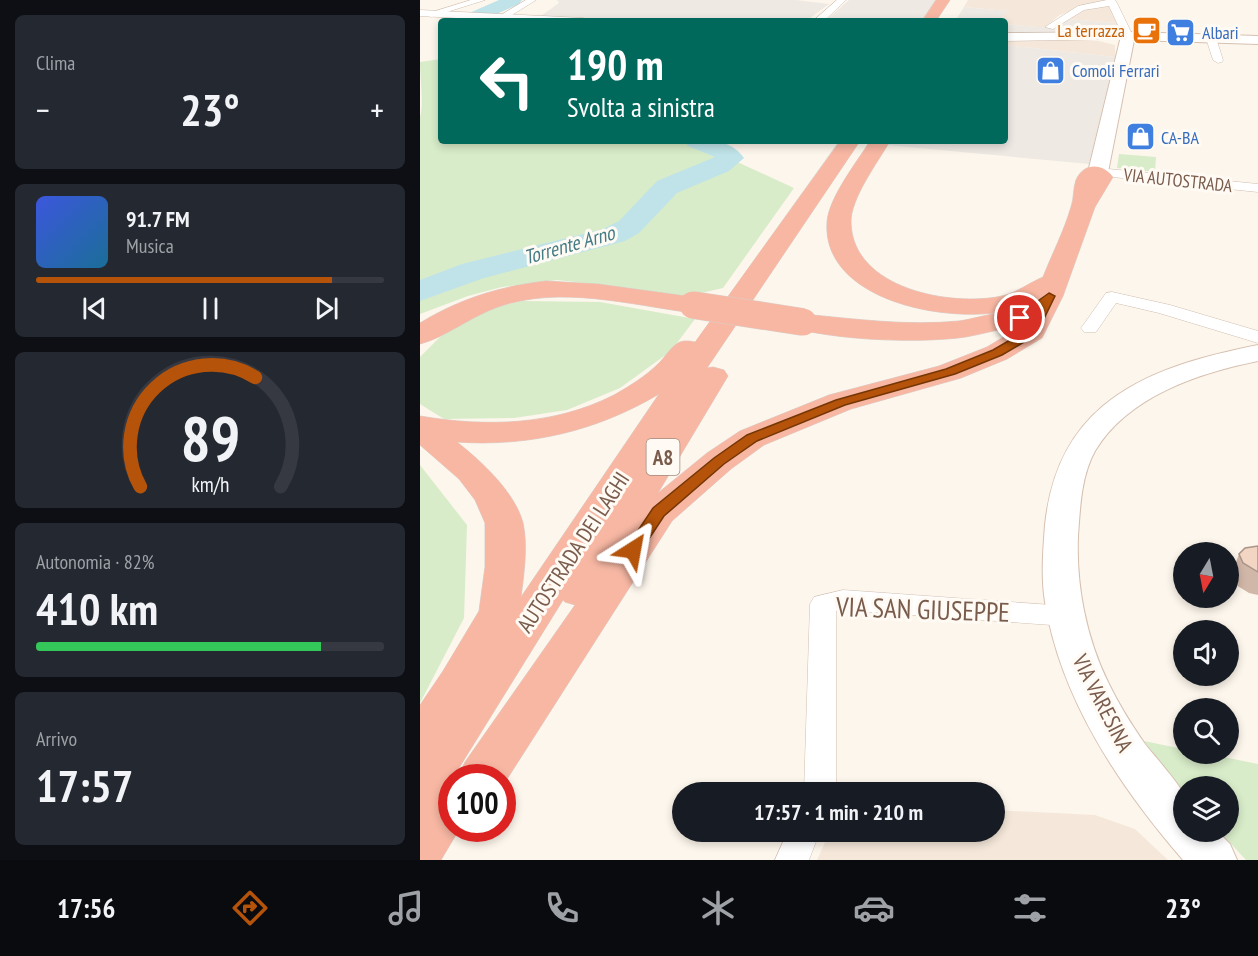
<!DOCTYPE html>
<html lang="it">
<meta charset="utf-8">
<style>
body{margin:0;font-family:"PT Sans Narrow",sans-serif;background:#242831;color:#f1f3f6;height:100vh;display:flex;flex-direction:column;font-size:22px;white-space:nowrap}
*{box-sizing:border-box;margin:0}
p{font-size:20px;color:#9ea1a6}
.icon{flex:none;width:33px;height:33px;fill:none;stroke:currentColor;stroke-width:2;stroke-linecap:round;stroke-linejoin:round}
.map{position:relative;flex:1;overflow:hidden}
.details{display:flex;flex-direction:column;gap:15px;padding:15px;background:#0d0f14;width:420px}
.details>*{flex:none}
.hud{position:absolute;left:18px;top:18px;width:570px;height:126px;border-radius:6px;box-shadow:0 3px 9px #0003;background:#00695c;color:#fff;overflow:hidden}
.needle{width:39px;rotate:190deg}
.controls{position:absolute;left:753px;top:542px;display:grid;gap:12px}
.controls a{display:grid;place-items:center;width:66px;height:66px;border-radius:50%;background:#171b24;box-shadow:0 3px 9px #0003;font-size:30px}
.speed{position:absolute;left:18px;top:764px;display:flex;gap:12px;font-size:30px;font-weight:700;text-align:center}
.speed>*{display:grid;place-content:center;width:78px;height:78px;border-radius:50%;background:#171b24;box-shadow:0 3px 9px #0003;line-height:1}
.speed .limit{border:9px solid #d22;background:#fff;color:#111}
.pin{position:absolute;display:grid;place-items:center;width:51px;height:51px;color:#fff;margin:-26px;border:3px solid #fff;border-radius:50%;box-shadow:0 2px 6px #0007}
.me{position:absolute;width:66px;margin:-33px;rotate:34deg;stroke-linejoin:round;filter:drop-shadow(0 0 4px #0008)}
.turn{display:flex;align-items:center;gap:21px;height:126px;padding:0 30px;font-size:27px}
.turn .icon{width:78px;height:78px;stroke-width:2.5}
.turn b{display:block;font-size:42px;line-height:51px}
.big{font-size:45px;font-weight:700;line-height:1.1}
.details .card{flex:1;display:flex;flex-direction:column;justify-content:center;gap:9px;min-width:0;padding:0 21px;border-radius:9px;background:#242831}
.details .dial{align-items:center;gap:0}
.dial svg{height:156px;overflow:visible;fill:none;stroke:#363941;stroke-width:7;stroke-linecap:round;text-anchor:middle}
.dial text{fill:#f1f3f6;stroke:none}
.song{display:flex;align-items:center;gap:18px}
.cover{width:72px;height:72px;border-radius:9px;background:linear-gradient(135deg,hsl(230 70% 55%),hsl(200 70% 35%))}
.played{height:6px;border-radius:3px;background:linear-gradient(90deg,#b45309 85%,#363941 85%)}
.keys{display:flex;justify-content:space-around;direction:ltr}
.heat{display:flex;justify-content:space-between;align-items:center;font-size:33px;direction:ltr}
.charge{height:9px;border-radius:4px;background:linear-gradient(90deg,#34c759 82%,#363941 0)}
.trip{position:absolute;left:252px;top:782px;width:333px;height:60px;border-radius:30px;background:#171b24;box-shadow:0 3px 9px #0003;font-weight:700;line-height:60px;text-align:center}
.dock{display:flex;height:96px;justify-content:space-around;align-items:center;background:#090b0e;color:#9ea1a6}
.dock .icon{width:42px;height:42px}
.dock .on{color:#b45309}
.dock b{font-size:27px;color:#f1f3f6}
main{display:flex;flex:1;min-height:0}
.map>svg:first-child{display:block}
.residential{fill:#f5e8da}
.industrial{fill:#efe9e4}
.green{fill:#d8ecc9}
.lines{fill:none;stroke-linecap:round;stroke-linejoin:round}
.river{fill:#bfe3e8;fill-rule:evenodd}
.minor-casing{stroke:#d1beb0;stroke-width:1}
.tertiary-casing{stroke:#d1beb0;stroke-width:1}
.secondary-casing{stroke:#d6c0b0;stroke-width:2}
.motorway-casing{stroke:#dad1cd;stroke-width:1}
.minor{fill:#fff;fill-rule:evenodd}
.tertiary{fill:#fff;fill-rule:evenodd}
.secondary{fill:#fff;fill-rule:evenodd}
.motorway{fill:#f7b7a3;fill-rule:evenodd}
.motorway-bridge-casing{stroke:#dad1cd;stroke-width:28;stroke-linecap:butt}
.motorway-bridge{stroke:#f7b7a3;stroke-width:27}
.wall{fill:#d1b7a8}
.building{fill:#f3d5c3;stroke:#aa9588;stroke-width:1.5}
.route{fill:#b45309;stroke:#753606;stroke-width:1.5}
.labels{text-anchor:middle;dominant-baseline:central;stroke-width:6;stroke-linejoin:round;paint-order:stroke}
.far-food-label{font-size:18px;fill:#c56008;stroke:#fffaf3;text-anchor:end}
.far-shop-label{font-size:18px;fill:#366cbe;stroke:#fffaf3;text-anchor:start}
.far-street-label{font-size:18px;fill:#7a5c4d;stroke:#fffaf3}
.far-water-label{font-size:20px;font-style:italic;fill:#437c86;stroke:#fffaf3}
.shield{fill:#fffaf3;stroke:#a28b7f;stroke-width:1.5}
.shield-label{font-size:21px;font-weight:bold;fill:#7a5c4d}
.street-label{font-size:22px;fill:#7a5c4d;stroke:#fffaf3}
.near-street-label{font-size:27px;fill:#7a5c4d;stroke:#fffaf3}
</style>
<main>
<section class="details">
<div class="card"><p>Clima</p>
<div class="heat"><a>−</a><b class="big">23°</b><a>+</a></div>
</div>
<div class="card">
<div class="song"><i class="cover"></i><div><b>91.7 FM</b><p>Musica</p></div></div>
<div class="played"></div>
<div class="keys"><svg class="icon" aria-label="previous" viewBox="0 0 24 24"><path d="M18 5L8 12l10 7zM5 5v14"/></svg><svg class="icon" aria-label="pause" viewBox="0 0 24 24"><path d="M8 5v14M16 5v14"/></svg><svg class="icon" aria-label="next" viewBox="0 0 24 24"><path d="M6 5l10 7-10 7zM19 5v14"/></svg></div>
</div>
<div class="card dial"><svg viewBox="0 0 100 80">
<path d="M14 69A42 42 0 1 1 86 69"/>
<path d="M14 69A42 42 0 0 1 73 13" stroke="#b45309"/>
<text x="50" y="56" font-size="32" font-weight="700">89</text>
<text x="50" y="72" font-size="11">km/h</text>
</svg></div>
<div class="card"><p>Autonomia · 82%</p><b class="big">410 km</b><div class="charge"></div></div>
<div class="card"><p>Arrivo</p><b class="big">17:57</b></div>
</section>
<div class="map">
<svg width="838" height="860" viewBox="0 0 838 860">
<rect width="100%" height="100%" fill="#fdf6ec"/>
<!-- residential -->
<path class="residential" d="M548,0H687L662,6L638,16L625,28L585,24V21H579L588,11L544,7Z
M689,5L698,23L647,19L659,11Z
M585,39L679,41L695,45V57L585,45Z
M575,810L675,815L715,829L748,860H397L410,831H574Z"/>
<!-- industrial -->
<path class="industrial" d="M137,0H376L409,4L386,21H216L118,18L139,3Z
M429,0H515L501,21H405Z
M544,7L588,11L579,21H535Z
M647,19L698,23L702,34L602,32L585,35V24L630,28Z
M585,45L695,57L669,164L466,145L469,141H585Z"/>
<!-- green -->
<path class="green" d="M21,59V141H266L291,150L374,188L303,288L264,297L192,286L137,280L82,287L48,296L0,314V117C4,106 0,77 0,62Z
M699,154L736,157L735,172L697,168Z
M102,301L180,302L275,319L251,351L200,388L147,410L94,418L24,419L0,404V357L21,336L64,310Z
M0,465L47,525L44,618L0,703Z
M724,741L763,749L764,753H784L838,764V860H826L799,831H808V786H764L763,792Z"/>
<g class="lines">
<!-- river -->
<path class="river" d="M79,0H102L99,4L61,21H37L40,17Z
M265,141C288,141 309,137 324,158L309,171L257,193L219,233L205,241L64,278L0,301V280L42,264L183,229L199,221L237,181L295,157L268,146Z"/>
<defs>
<path id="minor" d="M51,0H65L11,17L6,14Z
M106,0H116L84,20L76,18Z
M417,0H426L404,21H393Z
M687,0H695L697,3L713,36L712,38H704L689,6L664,10L633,29L625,27L658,6Z
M791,35L796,38L803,60L802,62L798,63L793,60L786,38Z
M678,168L838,184V192L673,175L671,172Z
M692,292L750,305L838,331V343L739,313L696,303L676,332H664L661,328L664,324L686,293Z
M423,590L646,606L655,609L659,616L655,623L646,626L423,610L416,611V792H384L390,604L394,597Z
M368,831H400L389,860H355Z"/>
<path id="tertiary" d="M0,10L163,18L169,21H93L0,16Z
M708,32L712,33V39L585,41V33Z"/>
<path id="secondary" d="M708,32L838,36V44L714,40L688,172L685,176H671L668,172L701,36Z
M838,345V361C779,373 708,396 675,451C661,476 660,509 658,536C656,585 666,637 688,682C698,703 711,724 725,744C732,753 762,787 764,795C765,806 764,819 764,831H797L810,844L817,860H763C700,787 641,700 625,602C621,577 623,551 625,525C630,478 646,437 683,406C726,370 784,356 838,345Z"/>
<path id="motorway" d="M516,0H530L516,21H502Z
M420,141H440L287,368L293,367L304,370L308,376L238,493L287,453L320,431L409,395L519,366L567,347L600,327C583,327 558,336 538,338C491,343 419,340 373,328L369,322L373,316L383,314C435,319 487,326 539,321C556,319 593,306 606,315L612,304C553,330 401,308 407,222C409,197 437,162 450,141H470C458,162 430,199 431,223C433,289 531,307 582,296C596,293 609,283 623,277C632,254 644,231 651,207C654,199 653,188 656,180C664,162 683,163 693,177L675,207L643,296L622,338L587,359L541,378L431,409L344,445L311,469L252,521L82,787V777H38L45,762L155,605L145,602L143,600L34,776L38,777H32V828H40L21,860H0V705L23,671L59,611L65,567V523L55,500L39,479L0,445V416C65,427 133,426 194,395C210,386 226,376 239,363C245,357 251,347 258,343C263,340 270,341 275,342ZM239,394L101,597C104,574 108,546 103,523C95,492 61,461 37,442C109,447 177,431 239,394Z
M126,281L178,284L273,297L283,299L287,305L283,311L273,313C210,305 141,285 78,307C52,316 24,338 0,344V323C39,299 81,286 126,281Z"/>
</defs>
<!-- minor casing -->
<use href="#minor" class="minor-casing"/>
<!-- tertiary casing -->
<use href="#tertiary" class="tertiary-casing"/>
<!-- secondary casing -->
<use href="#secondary" class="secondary-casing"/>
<!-- motorway casing -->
<use href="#motorway" class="motorway-casing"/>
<!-- minor -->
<use href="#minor" class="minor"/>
<!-- tertiary -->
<use href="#tertiary" class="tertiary"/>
<!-- secondary -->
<use href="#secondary" class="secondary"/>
<!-- motorway -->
<use href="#motorway" class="motorway"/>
<defs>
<path id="motorway-bridge" d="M273,305L383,322"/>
</defs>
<!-- motorway-bridge casing -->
<use href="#motorway-bridge" class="motorway-bridge-casing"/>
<!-- motorway-bridge -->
<use href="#motorway-bridge" class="motorway-bridge"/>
</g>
<!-- wall -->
<path class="wall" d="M838,546V595L829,593L816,585L811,576L819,554Z"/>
<!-- building -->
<path class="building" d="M838,546V572L823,563L819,554L825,548Z"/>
<!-- route -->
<path class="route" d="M629,293L635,296L616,335L582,355L535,374L425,405L337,441L304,464L244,516L219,554H208L205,550L233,508L294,458L327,435L416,400L526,369L573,350L607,330L615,314L600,321L594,318Z"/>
<!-- icons -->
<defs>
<symbol id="cafe-square" viewBox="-11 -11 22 22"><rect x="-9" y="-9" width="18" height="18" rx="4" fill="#e8710a" stroke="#fffaf3"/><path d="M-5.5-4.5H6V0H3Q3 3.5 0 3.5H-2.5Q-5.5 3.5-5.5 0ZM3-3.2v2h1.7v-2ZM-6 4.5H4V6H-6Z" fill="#fff"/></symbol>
<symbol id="supermarket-square" viewBox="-11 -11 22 22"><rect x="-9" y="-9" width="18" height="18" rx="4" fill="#3f7fe0" stroke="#fffaf3"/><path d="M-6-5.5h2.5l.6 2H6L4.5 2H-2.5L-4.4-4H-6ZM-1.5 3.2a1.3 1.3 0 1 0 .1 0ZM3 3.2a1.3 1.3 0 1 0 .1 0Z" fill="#fff"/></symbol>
<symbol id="shop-square" viewBox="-11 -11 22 22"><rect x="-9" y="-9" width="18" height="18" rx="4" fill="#3f7fe0" stroke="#fffaf3"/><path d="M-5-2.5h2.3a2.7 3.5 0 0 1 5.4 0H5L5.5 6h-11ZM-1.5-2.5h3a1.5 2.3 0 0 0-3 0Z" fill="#fff"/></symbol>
</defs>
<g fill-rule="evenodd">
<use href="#cafe-square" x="710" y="14" width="33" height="33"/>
<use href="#supermarket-square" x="744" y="16" width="33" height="33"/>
<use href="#shop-square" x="614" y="54" width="33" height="33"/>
<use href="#shop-square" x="704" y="120" width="33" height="33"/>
</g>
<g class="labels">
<!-- far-food labels -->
<g class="far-food-label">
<text x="705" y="30">La terrazza</text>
</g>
<!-- far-shop labels -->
<g class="far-shop-label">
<text x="782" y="32">Albari</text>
<text x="652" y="70">Comoli Ferrari</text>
<text x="741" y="137">CA-BA</text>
</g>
<!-- far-street labels -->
<g class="far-street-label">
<text transform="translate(758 180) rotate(6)">VIA AUTOSTRADA</text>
</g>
<!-- far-water labels -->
<g class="far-water-label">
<text transform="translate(149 245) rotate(-16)">Torrente Arno</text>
</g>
<!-- shield labels -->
<rect class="shield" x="226.5" y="439" width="33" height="36" rx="4.5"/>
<g class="shield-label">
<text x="243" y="457">A8</text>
</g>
<!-- street labels -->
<g class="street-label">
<text transform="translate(153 552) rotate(-57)">AUTOSTRADA DEI LAGHI</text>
<text transform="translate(683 703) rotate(63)">VIA VARESINA</text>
</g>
<!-- near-street labels -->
<g class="near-street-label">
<text transform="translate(503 609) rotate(2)">VIA SAN GIUSEPPE</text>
</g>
</g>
</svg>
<div class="controls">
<a><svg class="needle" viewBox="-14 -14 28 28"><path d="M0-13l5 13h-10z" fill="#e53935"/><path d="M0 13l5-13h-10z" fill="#9ea1a6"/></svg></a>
<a><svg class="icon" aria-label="sound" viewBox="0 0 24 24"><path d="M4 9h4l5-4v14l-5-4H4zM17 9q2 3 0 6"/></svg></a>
<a><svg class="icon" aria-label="search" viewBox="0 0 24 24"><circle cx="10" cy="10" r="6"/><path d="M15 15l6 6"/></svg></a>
<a><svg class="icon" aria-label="layers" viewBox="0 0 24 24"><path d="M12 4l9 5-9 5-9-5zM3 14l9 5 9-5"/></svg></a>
</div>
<div class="speed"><div class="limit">100</div></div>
<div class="pin" style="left:600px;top:318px;background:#d93025"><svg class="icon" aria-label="arrive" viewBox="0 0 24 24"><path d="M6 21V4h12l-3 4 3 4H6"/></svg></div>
<svg class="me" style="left:213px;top:550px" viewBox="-20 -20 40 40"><path d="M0-17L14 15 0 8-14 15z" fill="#b45309" stroke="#fff" stroke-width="4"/></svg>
<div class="trip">17:57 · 1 min · 210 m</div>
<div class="hud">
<div class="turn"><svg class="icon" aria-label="left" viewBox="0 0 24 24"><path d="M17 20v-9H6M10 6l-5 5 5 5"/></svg><div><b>190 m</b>Svolta a sinistra</div></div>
</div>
</div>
</main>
<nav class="dock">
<b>17:56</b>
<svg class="icon on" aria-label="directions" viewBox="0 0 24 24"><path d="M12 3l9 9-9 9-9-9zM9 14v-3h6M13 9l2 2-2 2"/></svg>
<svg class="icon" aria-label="music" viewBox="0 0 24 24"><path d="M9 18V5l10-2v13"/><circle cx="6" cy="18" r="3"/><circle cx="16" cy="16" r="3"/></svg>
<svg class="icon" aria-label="phone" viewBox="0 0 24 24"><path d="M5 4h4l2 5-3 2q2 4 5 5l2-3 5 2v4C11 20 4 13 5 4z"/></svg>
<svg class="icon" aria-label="climate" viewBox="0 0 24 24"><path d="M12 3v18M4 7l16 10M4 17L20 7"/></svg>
<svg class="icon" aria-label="car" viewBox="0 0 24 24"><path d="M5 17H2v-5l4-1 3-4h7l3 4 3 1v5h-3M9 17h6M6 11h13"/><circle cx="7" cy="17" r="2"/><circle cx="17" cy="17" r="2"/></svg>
<svg class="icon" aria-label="filters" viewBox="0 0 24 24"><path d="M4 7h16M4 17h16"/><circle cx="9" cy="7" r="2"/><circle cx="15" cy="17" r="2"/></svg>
<b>23°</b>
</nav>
